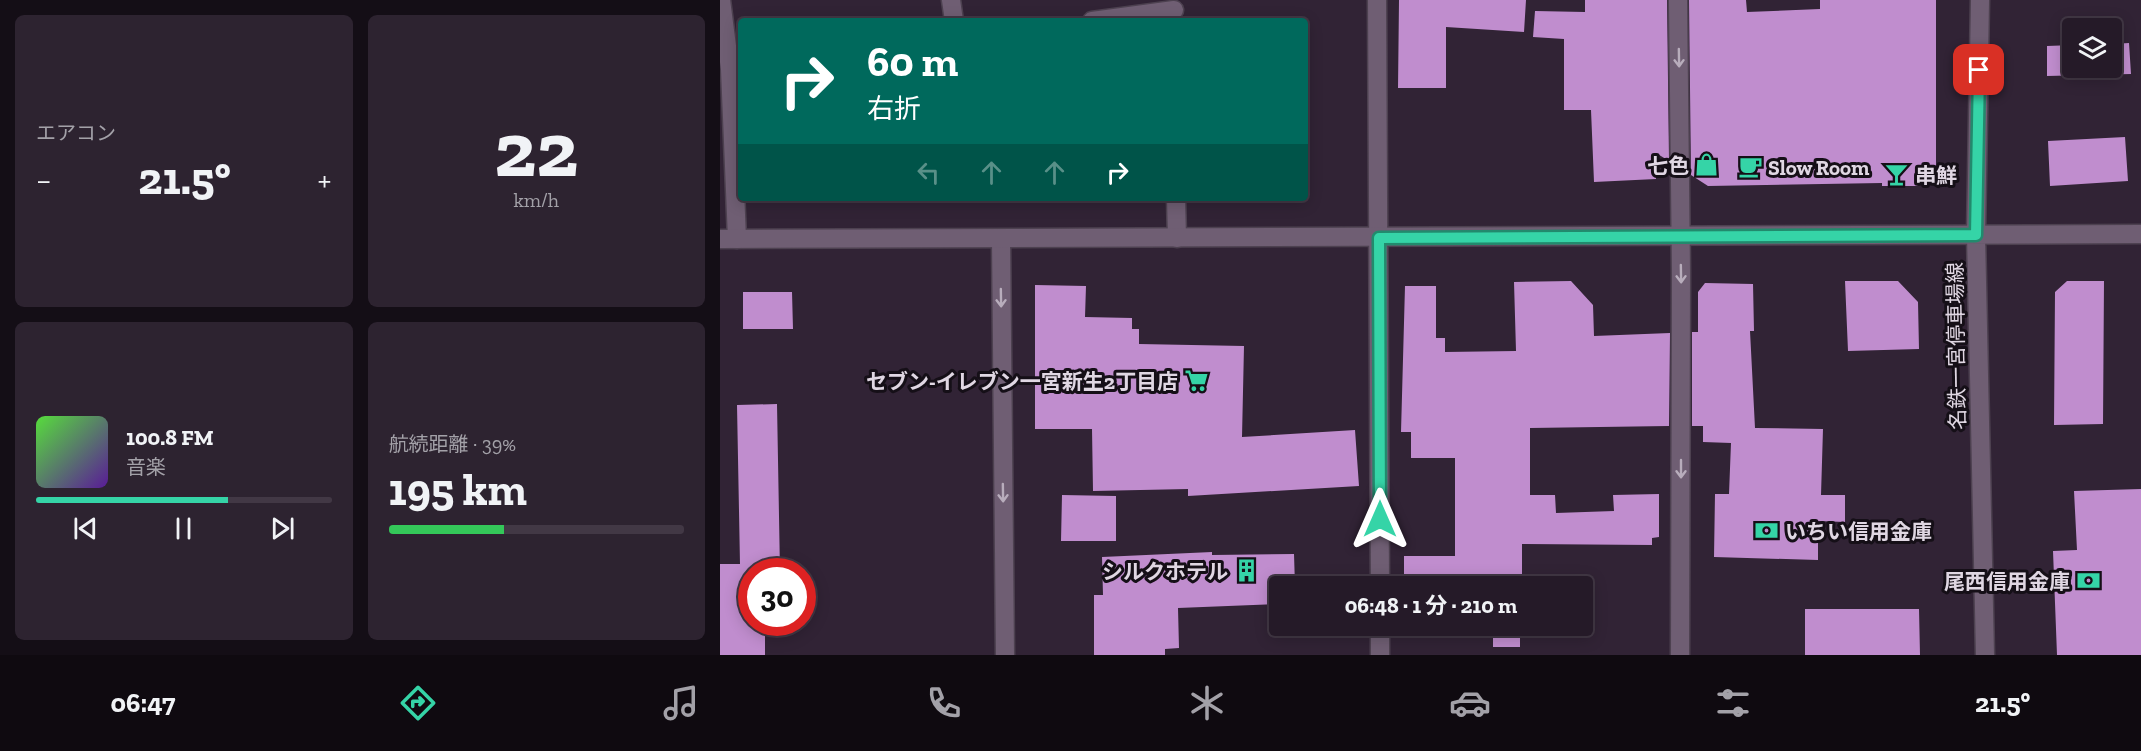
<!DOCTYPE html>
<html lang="ja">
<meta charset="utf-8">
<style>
body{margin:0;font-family:"Zilla Slab","Noto Sans JP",serif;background:#2d2330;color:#f1f3f6;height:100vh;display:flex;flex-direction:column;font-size:22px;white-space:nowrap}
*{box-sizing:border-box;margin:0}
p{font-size:20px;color:#a3a1a8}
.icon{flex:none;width:33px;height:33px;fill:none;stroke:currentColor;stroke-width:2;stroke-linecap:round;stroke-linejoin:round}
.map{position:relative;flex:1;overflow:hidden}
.sheet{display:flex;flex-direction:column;gap:15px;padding:15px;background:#140e16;width:720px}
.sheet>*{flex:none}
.top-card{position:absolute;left:18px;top:18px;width:570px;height:183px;border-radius:6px;box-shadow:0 3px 15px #0003,0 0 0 2px #423845;background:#00695c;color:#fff;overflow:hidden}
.buttons{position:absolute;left:1342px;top:18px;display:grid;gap:12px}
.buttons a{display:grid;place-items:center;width:60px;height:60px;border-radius:6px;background:#251a28;box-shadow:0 3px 15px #0003,0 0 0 2px #423845;font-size:30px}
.speed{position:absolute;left:18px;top:558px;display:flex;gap:12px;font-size:30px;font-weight:700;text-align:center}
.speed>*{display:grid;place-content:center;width:78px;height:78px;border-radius:50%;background:#251a28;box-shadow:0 3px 15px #0003,0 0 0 2px #423845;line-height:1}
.speed .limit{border:9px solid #d22;background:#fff;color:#111}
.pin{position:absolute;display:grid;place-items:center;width:51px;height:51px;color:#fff;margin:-26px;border-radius:12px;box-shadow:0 3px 9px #0006}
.me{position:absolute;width:66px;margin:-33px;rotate:0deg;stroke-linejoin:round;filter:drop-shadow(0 0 4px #0008)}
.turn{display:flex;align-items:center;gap:21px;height:126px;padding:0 30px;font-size:27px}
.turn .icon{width:78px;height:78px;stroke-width:2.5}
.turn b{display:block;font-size:42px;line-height:51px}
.lanes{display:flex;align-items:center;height:57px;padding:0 30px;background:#0003;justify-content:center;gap:30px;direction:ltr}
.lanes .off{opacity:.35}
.big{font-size:45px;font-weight:700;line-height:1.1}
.sheet .tile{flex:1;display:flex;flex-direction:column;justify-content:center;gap:9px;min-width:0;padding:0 21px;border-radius:9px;background:#2d2330}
.sheet .dial{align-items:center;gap:0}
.dial b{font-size:78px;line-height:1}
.song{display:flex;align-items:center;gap:18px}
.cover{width:72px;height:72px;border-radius:9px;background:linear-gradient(135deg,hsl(110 70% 55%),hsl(270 70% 35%))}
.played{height:6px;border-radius:3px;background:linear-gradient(90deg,#35d4a7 65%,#423845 65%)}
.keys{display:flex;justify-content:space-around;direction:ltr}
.heat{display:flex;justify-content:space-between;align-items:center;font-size:33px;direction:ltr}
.charge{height:9px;border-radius:4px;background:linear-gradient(90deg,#34c759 39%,#423845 0)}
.sheet .tiles{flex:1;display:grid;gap:15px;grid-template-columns:repeat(2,1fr)}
.trip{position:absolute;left:549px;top:576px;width:324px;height:60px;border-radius:6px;background:#251a28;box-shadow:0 3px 15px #0003,0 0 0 2px #423845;font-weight:700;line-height:60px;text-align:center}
.dock{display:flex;height:96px;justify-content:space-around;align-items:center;background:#0f0a10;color:#a3a1a8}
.dock .icon{width:42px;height:42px}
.dock .active{color:#35d4a7}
.dock b{font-size:27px;color:#f1f3f6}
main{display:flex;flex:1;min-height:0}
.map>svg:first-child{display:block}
.building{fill:#c08dce}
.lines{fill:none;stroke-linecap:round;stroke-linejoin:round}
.street-casing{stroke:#4d4150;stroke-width:21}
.secondary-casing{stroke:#4d4150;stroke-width:21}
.street{stroke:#6f5e73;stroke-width:18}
.secondary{stroke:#6f5e73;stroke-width:18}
.oneway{stroke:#b8adbc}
.route-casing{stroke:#228a6d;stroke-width:15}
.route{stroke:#35d4a7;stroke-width:10}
.labels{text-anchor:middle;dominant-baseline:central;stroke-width:6;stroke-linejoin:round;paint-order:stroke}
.poi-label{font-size:21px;font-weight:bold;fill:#e0d7e3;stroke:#150f17;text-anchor:end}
.street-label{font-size:21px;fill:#e0d7e3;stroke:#150f17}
</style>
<main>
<section class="sheet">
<div class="tiles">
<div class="tile"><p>エアコン</p>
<div class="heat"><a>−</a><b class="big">21.5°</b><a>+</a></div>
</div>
<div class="tile dial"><b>22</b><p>km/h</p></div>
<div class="tile">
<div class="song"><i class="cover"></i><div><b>100.8 FM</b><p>音楽</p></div></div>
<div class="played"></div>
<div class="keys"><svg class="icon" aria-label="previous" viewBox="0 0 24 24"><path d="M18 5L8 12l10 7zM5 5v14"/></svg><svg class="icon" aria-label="pause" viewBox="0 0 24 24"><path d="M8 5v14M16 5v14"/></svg><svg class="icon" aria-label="next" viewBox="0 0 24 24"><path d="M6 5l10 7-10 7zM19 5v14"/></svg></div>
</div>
<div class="tile"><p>航続距離 · 39%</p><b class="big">195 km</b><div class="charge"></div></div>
</div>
</section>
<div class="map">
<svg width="1421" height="655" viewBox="0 0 1421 655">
<rect width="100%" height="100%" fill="#312335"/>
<!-- building -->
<path class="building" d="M679,0H806L804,32L726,27V88H678Z
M865,0H947L949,161L936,153V179L874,182L871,110H844V39L813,37L815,11L865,12Z
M969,0H1026L1027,12L1100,9V0H1216V167L1197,186H1162V183L988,186L971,175Z
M1409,43L1411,74L1327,76V46L1353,45V68H1392V44Z
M1405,137L1408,181L1330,186L1328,141Z
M851,281L873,305L874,336L950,333L949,426L810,428V495H835L836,513L894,511L893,495L939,494V537L932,538V545L802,544V586H684V556H735V458H691V432H681L685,286H716V338H725V352L796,351L794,282Z
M1125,281H1178L1198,302L1199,349L1128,351Z
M1347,281H1384L1383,424L1334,425L1335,292Z
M985,283L1033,284L1034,331H1030L1035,428L1103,429L1101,495H1125V522L1098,521V560L994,557L995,494H1009L1011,443L983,442V426H972V332H978V292Z
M315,285L366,286L365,317L412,318V329H419V344L524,346L522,437L635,430L639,486L468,496V489L373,491L372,429H315Z
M23,292H72L73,329H23Z
M57,404L60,572H32V622H45V655H0V564H20L17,405Z
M1421,489V655H1337L1333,551L1357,550L1354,491Z
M342,495L396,496V541H341Z
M492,552V555L574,554L575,586H560V604L458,608L459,648L445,649V655H374V595H383L382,557Z
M1085,609H1199L1200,655H1085Z
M773,626H800V647H773Z"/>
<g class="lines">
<defs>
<path id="street" d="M1,0L10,69L17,239
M231,0L234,21
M657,0L660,586
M958,0L961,273L960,655
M372,21L454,10
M456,198L457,238
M281,239L285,655
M660,626V655"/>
<path id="secondary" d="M1260,0L1256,235L1265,655
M0,239L1421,234"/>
</defs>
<!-- street casing -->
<use href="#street" class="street-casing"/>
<!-- secondary casing -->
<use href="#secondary" class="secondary-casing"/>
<!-- street -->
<use href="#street" class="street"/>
<!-- secondary -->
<use href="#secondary" class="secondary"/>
</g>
<!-- one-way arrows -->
<defs><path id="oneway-shaft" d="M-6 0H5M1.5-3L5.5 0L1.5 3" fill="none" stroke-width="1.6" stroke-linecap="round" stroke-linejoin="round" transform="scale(1.5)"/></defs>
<g class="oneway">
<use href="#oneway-shaft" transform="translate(959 58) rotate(89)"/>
<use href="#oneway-shaft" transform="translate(961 274) rotate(89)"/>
<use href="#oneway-shaft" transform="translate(281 298) rotate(89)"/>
<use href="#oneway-shaft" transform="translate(961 469) rotate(90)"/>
<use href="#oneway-shaft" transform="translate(283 493) rotate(89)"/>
</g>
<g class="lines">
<defs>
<path id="route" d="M660,519L659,238L1256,235L1259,70"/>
</defs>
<!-- route casing -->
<use href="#route" class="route-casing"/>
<!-- route -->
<use href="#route" class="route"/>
</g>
<!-- icons -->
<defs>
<symbol id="shop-bare" viewBox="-9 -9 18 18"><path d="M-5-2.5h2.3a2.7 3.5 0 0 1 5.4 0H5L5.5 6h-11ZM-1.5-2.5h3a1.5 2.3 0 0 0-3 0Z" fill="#35d4a7" stroke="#150f17" stroke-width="2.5" paint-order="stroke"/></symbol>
<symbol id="cafe-bare" viewBox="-9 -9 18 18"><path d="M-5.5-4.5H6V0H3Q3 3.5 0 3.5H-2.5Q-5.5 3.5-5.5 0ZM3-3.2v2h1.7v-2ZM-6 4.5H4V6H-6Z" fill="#35d4a7" stroke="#150f17" stroke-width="2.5" paint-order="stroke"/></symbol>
<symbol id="bar-bare" viewBox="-9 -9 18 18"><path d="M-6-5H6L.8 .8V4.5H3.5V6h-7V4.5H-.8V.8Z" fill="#35d4a7" stroke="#150f17" stroke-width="2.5" paint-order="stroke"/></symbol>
<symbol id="supermarket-bare" viewBox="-9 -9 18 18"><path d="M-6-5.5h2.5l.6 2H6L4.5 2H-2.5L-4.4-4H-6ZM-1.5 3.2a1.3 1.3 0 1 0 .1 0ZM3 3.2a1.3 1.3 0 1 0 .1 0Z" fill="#35d4a7" stroke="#150f17" stroke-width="2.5" paint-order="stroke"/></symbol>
<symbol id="bank-bare" viewBox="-9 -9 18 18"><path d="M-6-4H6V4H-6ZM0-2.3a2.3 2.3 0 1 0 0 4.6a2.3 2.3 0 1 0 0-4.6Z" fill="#35d4a7" stroke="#150f17" stroke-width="2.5" paint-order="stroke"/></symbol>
<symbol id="building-bare" viewBox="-9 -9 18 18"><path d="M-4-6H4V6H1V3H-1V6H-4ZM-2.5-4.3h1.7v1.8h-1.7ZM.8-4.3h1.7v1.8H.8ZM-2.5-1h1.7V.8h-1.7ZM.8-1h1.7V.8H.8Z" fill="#35d4a7" stroke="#150f17" stroke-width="2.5" paint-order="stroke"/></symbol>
</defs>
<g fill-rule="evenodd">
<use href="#shop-bare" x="970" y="148" width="33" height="33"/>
<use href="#cafe-bare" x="1014" y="150" width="33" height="33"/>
<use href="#bar-bare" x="1160" y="158" width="33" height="33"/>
<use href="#supermarket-bare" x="460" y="364" width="33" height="33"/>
<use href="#bank-bare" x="1030" y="514" width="33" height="33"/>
<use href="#building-bare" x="510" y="554" width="33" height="33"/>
<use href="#bank-bare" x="1352" y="564" width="33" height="33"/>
</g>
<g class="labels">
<!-- poi labels -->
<g class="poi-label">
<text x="969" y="165">七色</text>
<text x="1048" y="167" text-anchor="start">Slow Room</text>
<text x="1195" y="175" text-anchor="start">串鮮</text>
<text x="458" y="381">セブン-イレブン一宮新生2丁目店</text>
<text x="1065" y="531" text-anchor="start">いちい信用金庫</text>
<text x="508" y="571">シルクホテル</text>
<text x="1350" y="581">尾西信用金庫</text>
</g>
<!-- street labels -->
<g class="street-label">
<text transform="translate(1236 346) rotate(-91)">名鉄一宮停車場線</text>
</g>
</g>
</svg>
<div class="buttons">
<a><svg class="icon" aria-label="layers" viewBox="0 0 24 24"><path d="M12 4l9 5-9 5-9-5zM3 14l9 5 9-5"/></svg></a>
</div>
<div class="speed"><div class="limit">30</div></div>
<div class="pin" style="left:1259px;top:70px;background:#d93025"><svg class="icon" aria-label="arrive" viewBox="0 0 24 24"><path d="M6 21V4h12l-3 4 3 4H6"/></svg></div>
<svg class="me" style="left:660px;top:519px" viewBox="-20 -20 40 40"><path d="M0-17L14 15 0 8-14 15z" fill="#35d4a7" stroke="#fff" stroke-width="4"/></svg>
<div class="trip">06:48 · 1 分 · 210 m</div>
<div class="top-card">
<div class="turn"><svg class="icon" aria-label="right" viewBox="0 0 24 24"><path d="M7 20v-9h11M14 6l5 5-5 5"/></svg><div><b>60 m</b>右折</div></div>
<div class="lanes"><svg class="icon off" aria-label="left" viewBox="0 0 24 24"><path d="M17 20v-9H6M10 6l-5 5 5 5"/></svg><svg class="icon off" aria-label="ahead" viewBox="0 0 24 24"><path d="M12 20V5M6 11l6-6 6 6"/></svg><svg class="icon off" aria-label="ahead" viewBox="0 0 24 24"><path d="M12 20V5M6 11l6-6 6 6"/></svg><svg class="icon" aria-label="right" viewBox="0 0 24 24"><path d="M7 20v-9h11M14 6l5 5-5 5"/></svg></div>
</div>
</div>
</main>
<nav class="dock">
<b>06:47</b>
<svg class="icon active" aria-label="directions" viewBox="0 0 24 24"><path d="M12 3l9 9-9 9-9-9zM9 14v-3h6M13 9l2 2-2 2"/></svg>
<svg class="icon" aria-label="music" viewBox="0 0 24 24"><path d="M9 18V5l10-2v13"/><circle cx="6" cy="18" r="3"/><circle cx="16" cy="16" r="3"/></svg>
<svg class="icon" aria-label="phone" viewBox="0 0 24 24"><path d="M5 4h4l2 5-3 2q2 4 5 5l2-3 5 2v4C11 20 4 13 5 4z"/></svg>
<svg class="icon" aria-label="climate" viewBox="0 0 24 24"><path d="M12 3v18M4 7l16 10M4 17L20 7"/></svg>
<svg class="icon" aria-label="car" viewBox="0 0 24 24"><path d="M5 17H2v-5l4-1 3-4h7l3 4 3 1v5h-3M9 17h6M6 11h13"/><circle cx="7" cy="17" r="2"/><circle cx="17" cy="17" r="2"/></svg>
<svg class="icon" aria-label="filters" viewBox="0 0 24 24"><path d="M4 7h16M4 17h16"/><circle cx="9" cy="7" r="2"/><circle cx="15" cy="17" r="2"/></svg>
<b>21.5°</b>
</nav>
